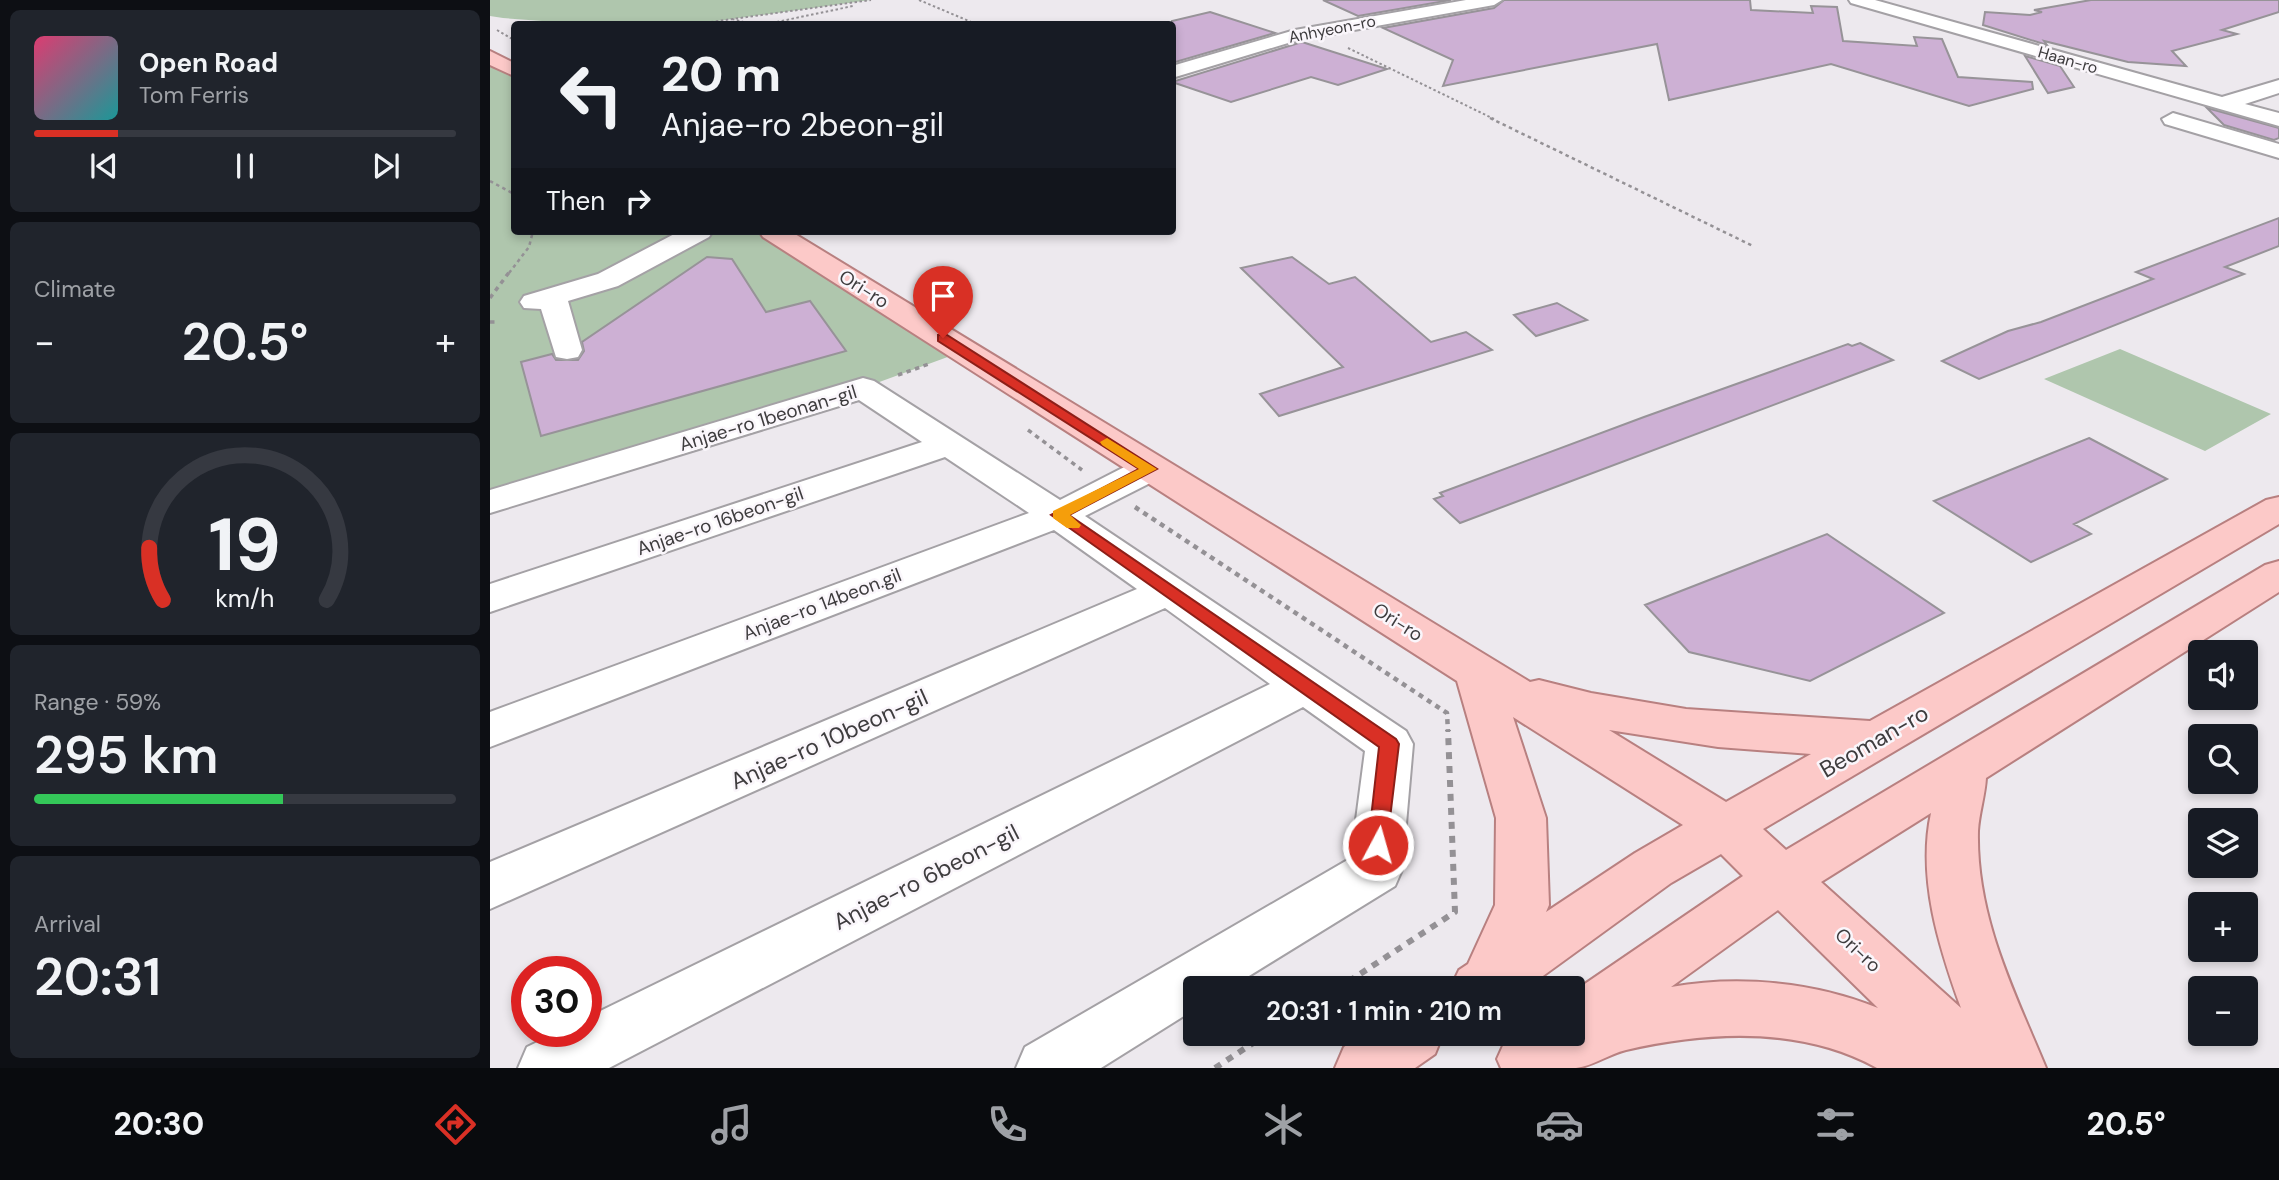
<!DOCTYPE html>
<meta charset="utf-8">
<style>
body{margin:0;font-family:"DM Sans",sans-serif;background:#20242c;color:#f1f3f6;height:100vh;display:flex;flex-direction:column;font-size:26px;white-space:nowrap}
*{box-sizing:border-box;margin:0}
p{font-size:23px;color:#9ea1a6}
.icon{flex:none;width:38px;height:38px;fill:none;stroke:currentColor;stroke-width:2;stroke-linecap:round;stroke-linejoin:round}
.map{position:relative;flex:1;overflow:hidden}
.panel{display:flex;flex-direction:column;gap:10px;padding:10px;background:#0d0f14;width:490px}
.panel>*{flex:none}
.top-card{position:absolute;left:21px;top:21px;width:665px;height:214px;border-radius:7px;box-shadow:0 4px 10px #0003;background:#171b24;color:#f1f3f6;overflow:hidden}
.buttons{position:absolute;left:1698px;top:640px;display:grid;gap:14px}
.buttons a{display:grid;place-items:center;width:70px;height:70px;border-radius:7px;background:#171b24;box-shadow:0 4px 10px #0003;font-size:35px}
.speed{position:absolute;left:21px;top:956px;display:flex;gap:14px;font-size:35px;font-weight:700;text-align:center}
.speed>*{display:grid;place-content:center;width:91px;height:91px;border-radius:50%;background:#171b24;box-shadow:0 4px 10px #0003;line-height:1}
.speed .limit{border:10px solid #d22;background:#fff;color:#111}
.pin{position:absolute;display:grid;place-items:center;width:60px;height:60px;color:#fff;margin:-72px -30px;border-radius:50% 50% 50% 0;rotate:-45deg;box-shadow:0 0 7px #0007}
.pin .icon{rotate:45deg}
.me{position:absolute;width:77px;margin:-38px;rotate:6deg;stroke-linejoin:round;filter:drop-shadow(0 0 5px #0008)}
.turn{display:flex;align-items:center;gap:24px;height:147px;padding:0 35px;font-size:32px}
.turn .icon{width:91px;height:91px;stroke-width:2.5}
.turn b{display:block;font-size:49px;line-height:60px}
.then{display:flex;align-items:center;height:66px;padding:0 35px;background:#0003;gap:14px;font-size:26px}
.big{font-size:52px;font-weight:600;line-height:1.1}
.panel .card{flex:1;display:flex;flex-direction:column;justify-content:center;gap:10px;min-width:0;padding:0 24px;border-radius:10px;background:#20242c}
.panel .dial{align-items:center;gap:0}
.dial svg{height:182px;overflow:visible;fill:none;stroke:#363941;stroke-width:7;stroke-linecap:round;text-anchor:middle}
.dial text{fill:#f1f3f6;stroke:none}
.song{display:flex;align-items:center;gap:21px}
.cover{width:84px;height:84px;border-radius:10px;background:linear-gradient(135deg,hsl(340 70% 55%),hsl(180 70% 35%))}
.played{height:7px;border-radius:4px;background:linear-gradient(90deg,#d93025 20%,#363941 20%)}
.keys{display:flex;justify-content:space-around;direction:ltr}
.heat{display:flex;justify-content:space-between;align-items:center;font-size:38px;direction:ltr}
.charge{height:10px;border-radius:5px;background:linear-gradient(90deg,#34c759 59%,#363941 0)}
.trip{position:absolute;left:693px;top:976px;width:402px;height:70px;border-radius:7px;background:#171b24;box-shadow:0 4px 10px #0003;font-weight:600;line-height:70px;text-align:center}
.tabs{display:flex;height:112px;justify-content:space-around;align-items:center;background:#090b0e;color:#9ea1a6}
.tabs .icon{width:49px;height:49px}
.tabs .active{color:#d93025}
.tabs b{font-size:32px;color:#f1f3f6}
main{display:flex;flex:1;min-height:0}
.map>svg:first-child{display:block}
.green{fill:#afc6ad}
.building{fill:#cdb0d4;stroke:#979398;stroke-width:2}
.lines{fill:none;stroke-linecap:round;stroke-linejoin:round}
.minor-casing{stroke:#a4a1a5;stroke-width:4}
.major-casing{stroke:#b88080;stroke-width:4}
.path-far4{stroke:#949195;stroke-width:2;stroke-dasharray:2.5 2.5;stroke-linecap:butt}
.path-far3{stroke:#949195;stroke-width:2.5;stroke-dasharray:3.5 3.5;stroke-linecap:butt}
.path-far2{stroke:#949195;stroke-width:3.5;stroke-dasharray:4.5 4.5;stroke-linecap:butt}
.path-far1{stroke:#949195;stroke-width:4.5;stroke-dasharray:5 5;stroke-linecap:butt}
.path{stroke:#949195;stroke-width:6;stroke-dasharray:7 7;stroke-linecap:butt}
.minor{fill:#fff;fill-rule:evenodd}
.major{fill:#fcc9c8;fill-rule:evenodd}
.route{fill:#d93025;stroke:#8d1f18;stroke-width:2}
.slow{fill:#f59e0b}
.labels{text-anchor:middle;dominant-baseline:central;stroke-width:5;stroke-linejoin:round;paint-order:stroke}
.far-street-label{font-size:16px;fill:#3e3c3e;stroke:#faf6fb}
.street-label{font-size:19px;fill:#3e3c3e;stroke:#faf6fb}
.near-street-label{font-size:23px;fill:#3e3c3e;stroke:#faf6fb}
</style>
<main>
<section class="panel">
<div class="card">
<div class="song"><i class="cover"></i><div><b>Open Road</b><p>Tom Ferris</p></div></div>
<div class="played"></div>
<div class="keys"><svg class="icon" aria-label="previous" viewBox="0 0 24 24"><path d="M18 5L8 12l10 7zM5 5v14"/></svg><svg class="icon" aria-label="pause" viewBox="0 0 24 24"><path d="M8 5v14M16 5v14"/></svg><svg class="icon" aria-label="next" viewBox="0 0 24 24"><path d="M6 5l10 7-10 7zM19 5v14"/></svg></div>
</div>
<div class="card"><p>Climate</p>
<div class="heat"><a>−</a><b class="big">20.5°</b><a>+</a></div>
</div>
<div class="card dial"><svg viewBox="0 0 100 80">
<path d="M14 69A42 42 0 1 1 86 69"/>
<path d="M14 69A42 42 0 0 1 8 46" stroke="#d93025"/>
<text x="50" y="56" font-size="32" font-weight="700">19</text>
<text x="50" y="72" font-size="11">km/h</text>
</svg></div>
<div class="card"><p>Range · 59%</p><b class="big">295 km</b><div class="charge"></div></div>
<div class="card"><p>Arrival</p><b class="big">20:31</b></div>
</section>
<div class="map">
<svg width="1789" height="1068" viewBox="0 0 1789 1068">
<rect width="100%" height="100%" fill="#ede9ee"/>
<!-- green -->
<path class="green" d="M0,0H380L206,24H93L13,18L0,16Z
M0,57L24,70V231H279L474,351L373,388L0,502Z
M1630,349L1781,414L1715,451L1554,379Z"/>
<!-- building -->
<path class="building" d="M833,0H961L868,16Z
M1014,0H1260L1261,10L1323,13L1321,6L1347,7L1353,41L1427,46L1424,37L1452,39L1468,77L1542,82L1543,89L1479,106L1341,64L1179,100L1167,44L953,86L963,60L893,28L1004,8Z
M1601,0H1789V12L1732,30L1747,34L1682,51L1696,66L1638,62L1554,41L1557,45L1493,25L1495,12L1540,15L1552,12L1544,10Z
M720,12L785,33L682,63V21Z
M812,42L897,69L848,85L821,77L741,102L682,82Z
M1535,56L1570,66L1584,87L1558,93Z
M1717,108L1789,128V138L1784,140L1734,125Z
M1789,218V246L1735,267L1754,274L1489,379L1452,361L1518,331L1551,322L1663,279L1646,272Z
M217,257L242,259L276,312L320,301L356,351L51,436L31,362L62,354L66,360H88L94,351L92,342Z
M802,257L839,284L865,277L941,342L976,332L1002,350L789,416L770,394L853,367L751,268Z
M1067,303L1097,320L1046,336L1024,315Z
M1370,343L1403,360L970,523L944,499L953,496L950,493L1154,417L1358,344L1362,346Z
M1599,438L1677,479L1584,524L1601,534L1541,562L1444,501Z
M1337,534L1454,613L1320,681L1199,652L1155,605Z"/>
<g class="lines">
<defs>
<path id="minor" d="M976,0H1012L1004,5L808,40L682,78V66L805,30Z
M1359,0H1385L1732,97L1789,80V93L1755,104L1789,113V126L1361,3Z
M1683,113L1789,144V158L1675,124L1672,119Z
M190,231H223L219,237L128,286L78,301L92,350L88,357L77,359L66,357L51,309L34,308L30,302L34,296L108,274Z
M373,378L384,381L570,500L646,461L659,458L672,461L677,469L672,477L595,516L916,731L923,744L912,870L905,886L738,989H705V1009L611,1068H526L535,1047L861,858L875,751L813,707L119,1068H28L37,1047L70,1031H96V1018L780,684L675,608L0,909V862L647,589L564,530L0,747V712L539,513L455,457L0,612V584L432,442L369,400L0,513V490Z"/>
<path id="major" d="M0,51L24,63V76L0,65Z
M269,231H300L1040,682L1049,680L1101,693L1196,709L1380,721L1776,500L1789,497V524L1273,829L1296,850L1775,565L1789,561V592L1496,778C1495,796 1489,813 1488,831C1486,917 1524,991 1556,1068H1387C1311,1026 1219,1031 1136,1050C1119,1054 1103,1066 1086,1068C1061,1068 1035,1068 1011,1068L1007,1059L1016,1039L1026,1034H1083V992L1253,876L1231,854L1181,883L1035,989H960L969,970L978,964L1005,905L1006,818L967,681L273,237ZM1023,717L1193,825L1145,853L1056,912L1059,905L1056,818ZM1119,730L1228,747L1321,754L1236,802ZM1441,813C1427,878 1449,947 1471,1008L1331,882ZM1288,910L1388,1008C1324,982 1249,975 1181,987Z
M873,1034H953L945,1054L925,1068H845L854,1047Z"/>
</defs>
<!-- minor casing -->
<use href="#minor" class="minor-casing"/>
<!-- major casing -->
<use href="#major" class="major-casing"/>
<!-- path-far4 -->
<path class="path-far4" d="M429,0L486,24
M242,19L261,24
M75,23L93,24
M206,24L381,0
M277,24L363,6
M7,30L24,40
M858,48L1004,119"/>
<!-- path-far3 -->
<path class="path-far3" d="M1000,118L1263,246
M0,181L24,194
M19,273L39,247L43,231"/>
<!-- path-far2 -->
<path class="path-far2" d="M0,298L20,271
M0,322H6
M408,375L439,364
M538,430L592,470"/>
<!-- path-far1 -->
<path class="path-far1" d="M645,507L957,713L958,732"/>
<!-- path -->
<path class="path" d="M847,989L965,912L958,730
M725,1068L777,1034"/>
<!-- minor -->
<use href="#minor" class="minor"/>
<!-- major -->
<use href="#major" class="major"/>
</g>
<!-- route -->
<path class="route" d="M448,335H457L667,469L579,515L906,739L909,744L896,851L888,854L881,851L878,845L889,747L561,515L649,469L448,341Z"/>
<!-- slow -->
<path class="slow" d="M617,438L667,469L580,515L591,525L589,528H577L563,518V511L649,469L612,445L610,442Z"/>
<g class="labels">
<!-- far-street labels -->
<g class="far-street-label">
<text transform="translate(842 29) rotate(-11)">Anhyeon-ro</text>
<text transform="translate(1578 60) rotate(16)">Haan-ro</text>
</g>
<!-- street labels -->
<g class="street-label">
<text transform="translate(374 289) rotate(32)">Ori-ro</text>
<text transform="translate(278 418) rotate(-17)">Anjae-ro 1beonan-gil</text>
<text transform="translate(230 521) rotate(-19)">Anjae-ro 16beon-gil</text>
<text transform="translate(332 604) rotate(-21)">Anjae-ro 14beon.gil</text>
<text transform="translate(908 622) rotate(32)">Ori-ro</text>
<text transform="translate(1368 950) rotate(43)">Ori-ro</text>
</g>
<!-- near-street labels -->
<g class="near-street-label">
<text transform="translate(339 739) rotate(-24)">Anjae-ro 10beon-gil</text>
<text transform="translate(1384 741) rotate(-30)">Beoman-ro</text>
<text transform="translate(436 877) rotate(-27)">Anjae-ro 6beon-gil</text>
</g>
</g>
</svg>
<div class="buttons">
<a><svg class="icon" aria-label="sound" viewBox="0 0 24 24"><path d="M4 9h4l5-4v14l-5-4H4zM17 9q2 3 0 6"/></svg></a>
<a><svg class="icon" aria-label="search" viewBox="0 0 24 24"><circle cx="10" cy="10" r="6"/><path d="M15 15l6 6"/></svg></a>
<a><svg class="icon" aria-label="layers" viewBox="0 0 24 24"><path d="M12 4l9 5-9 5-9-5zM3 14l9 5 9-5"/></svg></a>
<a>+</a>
<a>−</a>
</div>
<div class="speed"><div class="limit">30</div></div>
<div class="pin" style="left:453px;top:338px;background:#d93025"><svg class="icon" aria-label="arrive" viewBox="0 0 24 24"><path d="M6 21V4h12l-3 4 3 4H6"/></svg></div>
<svg class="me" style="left:888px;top:845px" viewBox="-20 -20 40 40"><circle r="17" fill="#d93025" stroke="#fff" stroke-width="3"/><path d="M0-11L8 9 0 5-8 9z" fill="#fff"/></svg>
<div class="trip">20:31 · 1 min · 210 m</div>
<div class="top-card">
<div class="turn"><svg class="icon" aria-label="left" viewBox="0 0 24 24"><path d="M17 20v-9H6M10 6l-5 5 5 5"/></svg><div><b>20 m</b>Anjae-ro 2beon-gil</div></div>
<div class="then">Then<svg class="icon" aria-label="right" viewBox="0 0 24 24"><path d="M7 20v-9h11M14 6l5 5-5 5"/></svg></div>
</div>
</div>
</main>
<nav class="tabs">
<b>20:30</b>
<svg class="icon active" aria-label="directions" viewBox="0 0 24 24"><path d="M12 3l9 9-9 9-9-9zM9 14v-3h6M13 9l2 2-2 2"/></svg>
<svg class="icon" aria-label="music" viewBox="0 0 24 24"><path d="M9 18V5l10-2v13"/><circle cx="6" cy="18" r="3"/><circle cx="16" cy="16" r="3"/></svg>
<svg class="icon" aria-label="phone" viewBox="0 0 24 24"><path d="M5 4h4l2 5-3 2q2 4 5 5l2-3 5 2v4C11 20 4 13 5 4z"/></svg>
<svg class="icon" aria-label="climate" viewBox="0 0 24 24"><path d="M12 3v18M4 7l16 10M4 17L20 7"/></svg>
<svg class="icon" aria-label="car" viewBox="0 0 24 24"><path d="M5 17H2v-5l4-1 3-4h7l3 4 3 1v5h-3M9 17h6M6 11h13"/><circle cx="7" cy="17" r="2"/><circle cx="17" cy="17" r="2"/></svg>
<svg class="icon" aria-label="filters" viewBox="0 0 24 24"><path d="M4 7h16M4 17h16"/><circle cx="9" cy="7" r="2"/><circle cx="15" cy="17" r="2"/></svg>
<b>20.5°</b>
</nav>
